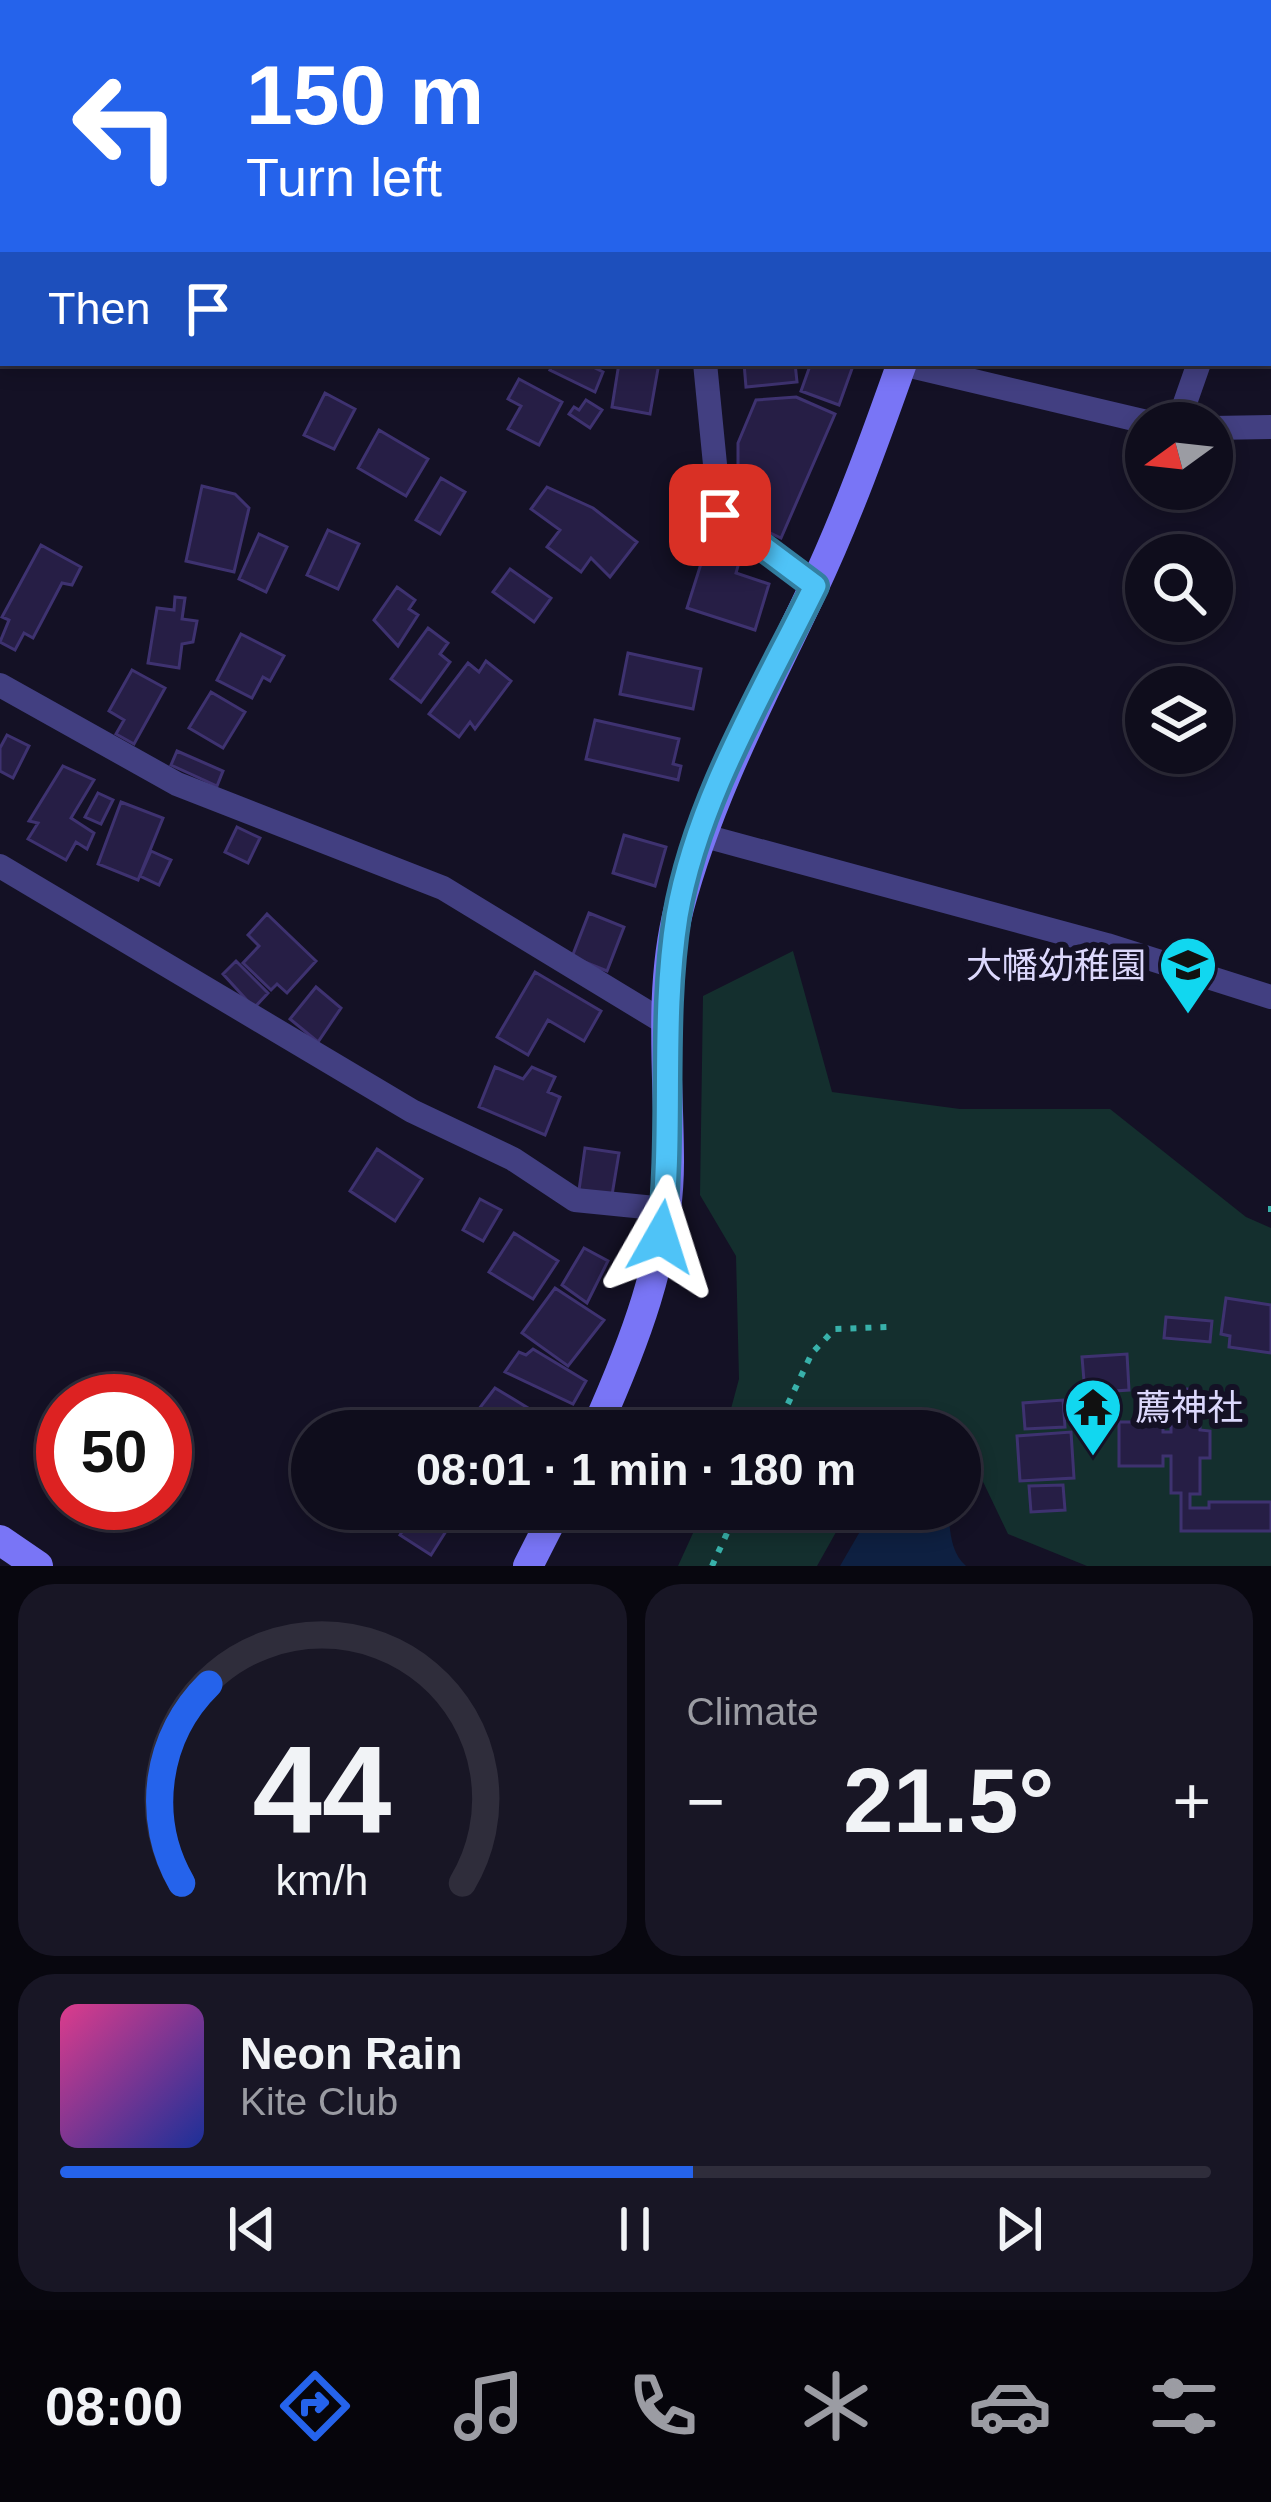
<!DOCTYPE html>
<meta charset="utf-8">
<style>
body{margin:0;font-family:Arial,"Noto Sans JP",sans-serif;background:#181625;color:#f1f3f6;height:100vh;display:flex;flex-direction:column;font-size:45px;white-space:nowrap}
*{box-sizing:border-box;margin:0}
p{font-size:39px;color:#9b9ca3}
.icon{flex:none;width:66px;height:66px;fill:none;stroke:currentColor;stroke-width:2;stroke-linecap:round;stroke-linejoin:round}
.map{position:relative;height:1566px;overflow:hidden}
.side{display:flex;flex-direction:column;gap:18px;padding:18px;background:#08070f;flex:1}
.side>*{flex:none}
.top-card{position:absolute;left:0px;top:0px;width:1272px;height:366px;box-shadow:0 6px 18px #0003,0 0 0 3px #2f2d3b;background:#2563eb;color:#fff;overflow:hidden}
.needle{width:78px;rotate:255deg}
.fabs{position:absolute;left:1125px;top:402px;display:grid;gap:24px}
.fabs a{display:grid;place-items:center;width:108px;height:108px;border-radius:50%;background:#0f0d1c;box-shadow:0 6px 18px #0003,0 0 0 3px #2f2d3b;font-size:60px}
.speed{position:absolute;left:36px;top:1374px;display:flex;gap:24px;font-size:60px;font-weight:700;text-align:center}
.speed>*{display:grid;place-content:center;width:156px;height:156px;border-radius:50%;background:#0f0d1c;box-shadow:0 6px 18px #0003,0 0 0 3px #2f2d3b;line-height:1}
.speed .limit{border:18px solid #d22;background:#fff;color:#111}
.pin{position:absolute;display:grid;place-items:center;width:102px;height:102px;color:#fff;margin:-51px;border-radius:24px;box-shadow:0 6px 18px #0006}
.me{position:absolute;width:132px;margin:-66px;rotate:6deg;stroke-linejoin:round;filter:drop-shadow(0 0 9px #0008)}
.turn{display:flex;align-items:center;gap:42px;height:252px;padding:0 48px;font-size:54px}
.turn .icon{width:156px;height:156px;stroke-width:2.5}
.turn b{display:block;font-size:84px;line-height:102px}
.then{display:flex;align-items:center;height:114px;padding:0 48px;background:#0003;gap:24px;font-size:45px}
.big{font-size:90px;font-weight:800;line-height:1.1}
.side .tile{flex:1;display:flex;flex-direction:column;justify-content:center;gap:18px;min-width:0;padding:0 42px;border-radius:36px;background:#181625}
.side .dial{align-items:center;gap:0}
.dial svg{height:312px;overflow:visible;fill:none;stroke:#2f2d3b;stroke-width:7;stroke-linecap:round;text-anchor:middle}
.dial text{fill:#f1f3f6;stroke:none}
.song{display:flex;align-items:center;gap:36px}
.cover{width:144px;height:144px;border-radius:18px;background:linear-gradient(135deg,hsl(330 70% 55%),hsl(230 70% 35%))}
.played{height:12px;border-radius:6px;background:linear-gradient(90deg,#2563eb 55%,#2f2d3b 55%)}
.keys{display:flex;justify-content:space-around;direction:ltr}
.heat{display:flex;justify-content:space-between;align-items:center;font-size:66px;direction:ltr}
.side .tiles{flex:1;display:grid;gap:18px;grid-template-columns:1fr 1fr}
.tile:last-child{grid-column:span 2}
.trip{position:absolute;left:291px;top:1410px;width:690px;height:120px;border-radius:60px;background:#0f0d1c;box-shadow:0 6px 18px #0003,0 0 0 3px #2f2d3b;font-weight:800;line-height:120px;text-align:center}
.tab-bar{display:flex;height:192px;justify-content:space-around;align-items:center;background:#06050b;color:#9b9ca3}
.tab-bar .icon{width:84px;height:84px}
.tab-bar .on{color:#2563eb}
.tab-bar b{font-size:54px;color:#f1f3f6}
.map>svg:first-child{display:block}
.green{fill:#142f2e}
.water{fill:#0e2041}
.building{fill:#261e45;stroke:#3e3270;stroke-width:3}
.lines{fill:none;stroke-linecap:round;stroke-linejoin:round}
.path{stroke:#38b1aa;stroke-width:6;stroke-dasharray:6 9;stroke-linecap:butt}
.minor{stroke:#423f81;stroke-width:24}
.secondary{stroke:#7975f6;stroke-width:30}
.route-casing{stroke:#337fa1;stroke-width:30}
.route{stroke:#4fc3f7;stroke-width:21}
.labels{text-anchor:middle;dominant-baseline:central;stroke-width:12;stroke-linejoin:round;paint-order:stroke}
.poi-label{font-size:36px;fill:#dcd8fc;stroke:#141125;text-anchor:end}
</style>
<div class="map">
<svg width="1271" height="1566" viewBox="0 0 1271 1566">
<rect width="100%" height="100%" fill="#141125"/>
<!-- green -->
<path class="green" d="M793,951L832,1092L960,1109H1110L1246,1217L1271,1228V1566H1087L1008,1534L954,1421L937,1431H725L739,1379L736,1256L700,1195L703,996Z
M704,1509H849L817,1566H678Z"/>
<!-- water -->
<path class="water" d="M873,1509H948C950,1529 950,1552 966,1566H840Z"/>
<!-- building -->
<path class="building" d="M554,363H585L603,372L595,392L550,370Z
M619,363H659L650,414L612,407Z
M744,363H795L797,382L746,387Z
M811,363H854L839,405L801,391Z
M519,379L562,402L539,445L508,429L521,406L508,399Z
M325,393L355,409L334,449L304,435Z
M796,397L835,414L781,538L738,518V443L756,400Z
M586,400L602,410L590,428L569,414L574,407L579,410Z
M379,430L428,459L406,496L358,468Z
M441,478L465,492L440,534L416,520Z
M202,486L235,494L249,508L234,572L186,561Z
M547,487L593,508L637,542L610,577L591,558L581,572L547,547L560,530L531,509Z
M328,530L359,544L338,589L307,575Z
M259,534L287,547L266,592L239,579Z
M41,545L81,567L72,585L62,583L33,638L24,633L15,650L0,642L9,620L2,617Z
M706,548L740,559L736,573L769,584L755,630L687,608Z
M510,569L551,598L534,622L493,592Z
M397,587L415,600L409,609L418,615L398,646L374,620Z
M175,597L185,598L182,619L197,621L193,642L182,644L179,668L148,663L157,608L174,610Z
M428,628L448,643L440,654L450,662L421,702L391,679Z
M241,634L284,656L270,681L263,677L252,698L217,680Z
M628,653L701,669L693,709L620,694Z
M486,661L511,681L475,729L470,722L459,737L429,714L468,663L479,672Z
M132,670L165,688L134,744L116,734L124,720L109,711Z
M211,692L245,712L223,748L189,728Z
M595,720L679,739L673,764L681,766L678,780L586,759Z
M7,735L29,746L13,778L0,771V748Z
M177,751L223,771L217,786L171,765Z
M63,766L94,780L71,818L94,833L87,849L76,842L66,860L28,839L38,823L29,821Z
M98,793L113,800L101,824L85,817Z
M121,802L163,818L138,880L98,864Z
M237,827L260,838L248,863L225,852Z
M624,835L666,847L655,886L613,873Z
M151,851L171,860L159,885L140,876Z
M589,913L624,927L607,971L572,957Z
M267,914L316,961L287,993L277,984L271,990L243,963L259,946L248,935Z
M236,961L268,993L254,1008L223,974Z
M535,972L601,1011L584,1041L548,1020L528,1055L497,1037Z
M316,987L341,1008L318,1042L290,1019Z
M495,1067L523,1079L532,1067L555,1077L548,1092L560,1097L545,1135L479,1107Z
M585,1148L619,1153L612,1195L579,1190Z
M377,1149L422,1179L395,1221L350,1191Z
M480,1199L501,1210L483,1241L463,1230Z
M514,1233L558,1261L533,1299L489,1272Z
M584,1248L608,1261L587,1303L562,1285Z
M555,1288L604,1320L568,1366L522,1333Z
M1226,1298L1271,1305V1353L1229,1347L1230,1336L1221,1334Z
M1166,1317L1212,1321L1210,1342L1164,1338Z
M533,1349L586,1381L573,1404L505,1372L519,1352L526,1355Z
M1127,1354L1129,1390L1085,1393L1082,1357Z
M495,1388L533,1411L527,1421L539,1428L537,1431H462Z
M1171,1389H1200V1430L1210,1431V1458H1200V1494H1190V1508H1209V1502H1271V1531H1181V1493H1171V1456H1163V1466H1119V1422H1163V1432H1171Z
M1063,1400L1065,1427L1025,1429L1023,1403Z
M1071,1432L1074,1478L1020,1481L1017,1436Z
M1063,1485L1065,1510L1031,1512L1029,1486Z
M416,1509H460L431,1555L400,1535Z"/>
<g class="lines">
<!-- path -->
<path class="path" d="M1271,1206V1216
M775,1431L812,1353L835,1329L888,1327
M712,1566L738,1509"/>
<!-- minor -->
<path class="minor" d="M519,0L520,3
M1269,160L1271,154
M705,363L720,515L815,586
M902,364L1151,423
M1178,423L1199,363
M1212,428L1271,427
M0,685L177,784L443,888L667,1024
M701,835L1107,945L1271,997
M0,866L412,1111L513,1159L575,1200L665,1209"/>
<!-- secondary -->
<path class="secondary" d="M992,3V0
M595,1431C633,1346 669,1256 669,1162C669,1079 658,990 679,908C709,796 763,695 812,591C847,517 875,439 902,363
M0,1540L38,1566
M528,1566L557,1509"/>
</g>
<g class="lines">
<defs>
<path id="route" d="M661,1237C674,1131 660,1023 677,916C697,800 764,690 815,586L720,515"/>
</defs>
<!-- route casing -->
<use href="#route" class="route-casing"/>
<!-- route -->
<use href="#route" class="route"/>
</g>
<!-- icons -->
<defs>
<symbol id="school-pin" viewBox="-11 -11 22 30"><path d="M0 17L-7.5 6A9.5 9.5 0 1 1 7.5 6Z" fill="#11d7f0" stroke="#141125"/><path d="M0-5L7-2L0 1L-7-2ZM-4 1L0 2.5L4 1V4Q0 6-4 4Z" fill="#111"/></symbol>
<symbol id="temple-pin" viewBox="-11 -11 22 30"><path d="M0 17L-7.5 6A9.5 9.5 0 1 1 7.5 6Z" fill="#11d7f0" stroke="#141125"/><path d="M0-6L5-2H3V0L6.5 2.5H4V6H1.5V3h-3V6H-4V2.5H-6.5L-3 0V-2H-5Z" fill="#111"/></symbol>
</defs>
<g fill-rule="evenodd">
<use href="#school-pin" x="1155" y="932" width="66" height="90"/>
<use href="#temple-pin" x="1060" y="1374" width="66" height="90"/>
</g>
<g class="labels">
<!-- poi labels -->
<g class="poi-label">
<text x="1146" y="965">大幡幼稚園</text>
<text x="1135" y="1407" text-anchor="start">薦神社</text>
</g>
</g>
</svg>
<div class="fabs">
<a><svg class="needle" viewBox="-14 -14 28 28"><path d="M0-13l5 13h-10z" fill="#e53935"/><path d="M0 13l5-13h-10z" fill="#9b9ca3"/></svg></a>
<a><svg class="icon" aria-label="search" viewBox="0 0 24 24"><circle cx="10" cy="10" r="6"/><path d="M15 15l6 6"/></svg></a>
<a><svg class="icon" aria-label="layers" viewBox="0 0 24 24"><path d="M12 4l9 5-9 5-9-5zM3 14l9 5 9-5"/></svg></a>
</div>
<div class="speed"><div class="limit">50</div></div>
<div class="pin" style="left:720px;top:515px;background:#d93025"><svg class="icon" aria-label="arrive" viewBox="0 0 24 24"><path d="M6 21V4h12l-3 4 3 4H6"/></svg></div>
<svg class="me" style="left:661px;top:1237px" viewBox="-20 -20 40 40"><path d="M0-17L14 15 0 8-14 15z" fill="#4fc3f7" stroke="#fff" stroke-width="4"/></svg>
<div class="trip">08:01 · 1 min · 180 m</div>
<div class="top-card">
<div class="turn"><svg class="icon" aria-label="left" viewBox="0 0 24 24"><path d="M17 20v-9H6M10 6l-5 5 5 5"/></svg><div><b>150 m</b>Turn left</div></div>
<div class="then">Then<svg class="icon" aria-label="arrive" viewBox="0 0 24 24"><path d="M6 21V4h12l-3 4 3 4H6"/></svg></div>
</div>
</div>
<section class="side">
<div class="tiles">
<div class="tile dial"><svg viewBox="0 0 100 80">
<path d="M14 69A42 42 0 1 1 86 69"/>
<path d="M14 69A42 42 0 0 1 21 18" stroke="#2563eb"/>
<text x="50" y="56" font-size="32" font-weight="700">44</text>
<text x="50" y="72" font-size="11">km/h</text>
</svg></div>
<div class="tile"><p>Climate</p>
<div class="heat"><a>−</a><b class="big">21.5°</b><a>+</a></div>
</div>
<div class="tile">
<div class="song"><i class="cover"></i><div><b>Neon Rain</b><p>Kite Club</p></div></div>
<div class="played"></div>
<div class="keys"><svg class="icon" aria-label="previous" viewBox="0 0 24 24"><path d="M18 5L8 12l10 7zM5 5v14"/></svg><svg class="icon" aria-label="pause" viewBox="0 0 24 24"><path d="M8 5v14M16 5v14"/></svg><svg class="icon" aria-label="next" viewBox="0 0 24 24"><path d="M6 5l10 7-10 7zM19 5v14"/></svg></div>
</div>
</div>
</section>
<nav class="tab-bar">
<b>08:00</b>
<svg class="icon on" aria-label="directions" viewBox="0 0 24 24"><path d="M12 3l9 9-9 9-9-9zM9 14v-3h6M13 9l2 2-2 2"/></svg>
<svg class="icon" aria-label="music" viewBox="0 0 24 24"><path d="M9 18V5l10-2v13"/><circle cx="6" cy="18" r="3"/><circle cx="16" cy="16" r="3"/></svg>
<svg class="icon" aria-label="phone" viewBox="0 0 24 24"><path d="M5 4h4l2 5-3 2q2 4 5 5l2-3 5 2v4C11 20 4 13 5 4z"/></svg>
<svg class="icon" aria-label="climate" viewBox="0 0 24 24"><path d="M12 3v18M4 7l16 10M4 17L20 7"/></svg>
<svg class="icon" aria-label="car" viewBox="0 0 24 24"><path d="M5 17H2v-5l4-1 3-4h7l3 4 3 1v5h-3M9 17h6M6 11h13"/><circle cx="7" cy="17" r="2"/><circle cx="17" cy="17" r="2"/></svg>
<svg class="icon" aria-label="filters" viewBox="0 0 24 24"><path d="M4 7h16M4 17h16"/><circle cx="9" cy="7" r="2"/><circle cx="15" cy="17" r="2"/></svg>
</nav>
